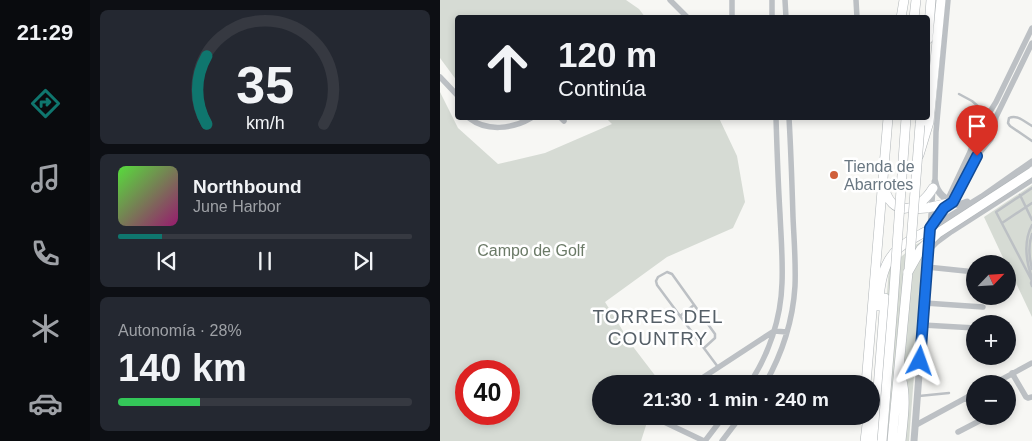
<!DOCTYPE html>
<html lang="es">
<meta charset="utf-8">
<style>
body{margin:0;font-family:Helvetica,sans-serif;background:#242831;color:#f1f3f6;height:100vh;display:flex;flex-direction:column;font-size:19px;white-space:nowrap}
*{box-sizing:border-box;margin:0}
p{font-size:16px;color:#9ea1a6}
.icon{flex:none;width:28px;height:28px;fill:none;stroke:currentColor;stroke-width:2;stroke-linecap:round;stroke-linejoin:round}
.map{position:relative;flex:1;overflow:hidden}
.drawer{display:flex;flex-direction:column;gap:10px;padding:10px;background:#0d0f14;width:350px}
.drawer>*{flex:none}
.guide{position:absolute;left:15px;top:15px;width:475px;height:105px;border-radius:5px;box-shadow:0 2px 8px #0003;background:#171b24;color:#f1f3f6;overflow:hidden}
.needle{width:32px;rotate:65deg}
.controls{position:absolute;left:526px;top:255px;display:grid;gap:10px}
.controls a{display:grid;place-items:center;width:50px;height:50px;border-radius:50%;background:#171b24;box-shadow:0 2px 8px #0003;font-size:25px}
.speed{position:absolute;left:15px;top:360px;display:flex;gap:10px;font-size:25px;font-weight:700;text-align:center}
.speed>*{display:grid;place-content:center;width:65px;height:65px;border-radius:50%;background:#171b24;box-shadow:0 2px 8px #0003;line-height:1}
.speed .limit{border:8px solid #d22;background:#fff;color:#111}
.pin{position:absolute;display:grid;place-items:center;width:42px;height:42px;color:#fff;margin:-51px -21px;border-radius:50% 50% 50% 0;rotate:-45deg;box-shadow:0 0 5px #0007}
.pin .icon{rotate:45deg}
.me{position:absolute;width:55px;margin:-28px;rotate:4deg;stroke-linejoin:round;filter:drop-shadow(0 0 4px #0008)}
.turn{display:flex;align-items:center;gap:18px;height:105px;padding:0 20px;font-size:22px}
.turn .icon{width:65px;height:65px;stroke-width:2.5}
.turn b{display:block;font-size:35px;line-height:42px}
.big{font-size:38px;font-weight:700;line-height:1.1}
.drawer .tile{flex:1;display:flex;flex-direction:column;justify-content:center;gap:8px;min-width:0;padding:0 18px;border-radius:8px;background:#242831}
.drawer .dial{align-items:center;gap:0}
.dial svg{height:130px;overflow:visible;fill:none;stroke:#363941;stroke-width:7;stroke-linecap:round;text-anchor:middle}
.dial text{fill:#f1f3f6;stroke:none}
.song{display:flex;align-items:center;gap:15px}
.cover{width:60px;height:60px;border-radius:8px;background:linear-gradient(135deg,hsl(110 70% 55%),hsl(320 70% 35%))}
.played{height:5px;border-radius:2px;background:linear-gradient(90deg,#0f766e 15%,#363941 15%)}
.keys{display:flex;justify-content:space-around;direction:ltr}
.charge{height:8px;border-radius:4px;background:linear-gradient(90deg,#34c759 28%,#363941 0)}
.trip{position:absolute;left:152px;top:375px;width:288px;height:50px;border-radius:25px;background:#171b24;box-shadow:0 2px 8px #0003;font-weight:700;line-height:50px;text-align:center}
main{display:flex;flex:1;min-height:0}
.tab-bar{display:flex;flex-direction:column;width:90px;justify-content:space-around;align-items:center;background:#090b0e;color:#9ea1a6}
.tab-bar .icon{width:35px;height:35px}
.tab-bar .selected{color:#0f766e}
.tab-bar b{font-size:22px;color:#f1f3f6}
.map>svg:first-child{display:block}
.green{fill:#d6dbd4;fill-rule:evenodd}
.lines{fill:none;stroke-linecap:round;stroke-linejoin:round}
.primary-casing{stroke:#b0b5b8;stroke-width:10}
.service{stroke:#bcc0c4;stroke-width:2.5}
.minor{stroke:#bcc0c4;stroke-width:5.5}
.tertiary{stroke:#bcc0c4;stroke-width:7}
.primary{stroke:#fff;stroke-width:9}
.primary-bridge-casing{stroke:#b0b5b8;stroke-width:10;stroke-linecap:butt}
.primary-bridge{stroke:#fff;stroke-width:9}
.route-casing{stroke:#114b97;stroke-width:12}
.route{stroke:#1a73e8;stroke-width:9}
.poi-dot{fill:#d05f3b;stroke:#fff;stroke-width:2}
.labels{text-anchor:middle;dominant-baseline:central;stroke-width:5;stroke-linejoin:round;paint-order:stroke}
.poi-label{font-size:16px;fill:#697782;stroke:#fff;text-anchor:start}
.park-label{font-size:16px;fill:#6b7a67;stroke:#fff}
.quarter-label{font-size:19px;letter-spacing:1px;fill:#566068;stroke:#fff}
</style>
<main>
<nav class="tab-bar">
<b>21:29</b>
<svg class="icon selected" aria-label="directions" viewBox="0 0 24 24"><path d="M12 3l9 9-9 9-9-9zM9 14v-3h6M13 9l2 2-2 2"/></svg>
<svg class="icon" aria-label="music" viewBox="0 0 24 24"><path d="M9 18V5l10-2v13"/><circle cx="6" cy="18" r="3"/><circle cx="16" cy="16" r="3"/></svg>
<svg class="icon" aria-label="phone" viewBox="0 0 24 24"><path d="M5 4h4l2 5-3 2q2 4 5 5l2-3 5 2v4C11 20 4 13 5 4z"/></svg>
<svg class="icon" aria-label="climate" viewBox="0 0 24 24"><path d="M12 3v18M4 7l16 10M4 17L20 7"/></svg>
<svg class="icon" aria-label="car" viewBox="0 0 24 24"><path d="M5 17H2v-5l4-1 3-4h7l3 4 3 1v5h-3M9 17h6M6 11h13"/><circle cx="7" cy="17" r="2"/><circle cx="17" cy="17" r="2"/></svg>
</nav>
<section class="drawer">
<div class="tile dial"><svg viewBox="0 0 100 80">
<path d="M14 69A42 42 0 1 1 86 69"/>
<path d="M14 69A42 42 0 0 1 14 27" stroke="#0f766e"/>
<text x="50" y="56" font-size="32" font-weight="700">35</text>
<text x="50" y="72" font-size="11">km/h</text>
</svg></div>
<div class="tile">
<div class="song"><i class="cover"></i><div><b>Northbound</b><p>June Harbor</p></div></div>
<div class="played"></div>
<div class="keys"><svg class="icon" aria-label="previous" viewBox="0 0 24 24"><path d="M18 5L8 12l10 7zM5 5v14"/></svg><svg class="icon" aria-label="pause" viewBox="0 0 24 24"><path d="M8 5v14M16 5v14"/></svg><svg class="icon" aria-label="next" viewBox="0 0 24 24"><path d="M6 5l10 7-10 7zM19 5v14"/></svg></div>
</div>
<div class="tile"><p>Autonomía · 28%</p><b class="big">140 km</b><div class="charge"></div></div>
</section>
<div class="map">
<svg width="592" height="441" viewBox="0 0 592 441">
<rect width="100%" height="100%" fill="#f7f7f4"/>
<!-- green -->
<path class="green" d="M0,0H186L199,9L205,17L18,18L17,81L0,58Z
M0,92L18,128L58,164L105,153L172,124L166,118H279L297,156L305,202L293,228L227,257L165,302L191,344L220,382V384H161V416H209L201,441H0ZM26,371H69V414H26Z
M592,185V317L568,266V264H566L544,217Z
M483,241L484,243L469,441H430L440,390L449,267L475,245Z"/>
<g class="lines">
<defs>
<path id="primary" d="M461,18L464,0
M474,18L476,0
M488,39L491,0
M480,125L481,118
M479,155L489,122L501,0
M444,186C451,218 478,213 493,188
M473,209L487,208L513,202
M438,306C440,286 442,262 459,248C469,240 480,235 490,229
M426,384L448,118
M425,441L428,416
M434,441L445,298
M452,441L468,272
M461,441C463,420 467,397 461,377"/>
</defs>
<!-- primary casing -->
<use href="#primary" class="primary-casing"/>
<!-- service -->
<path class="service" d="M519,94L532,101L547,114
M592,126C585,122 577,114 569,118L568,123L570,126L592,141
M580,195L592,220
M562,223L592,203
M592,225C583,242 586,261 592,278
M592,234C588,245 589,257 592,269
M592,280L591,283L592,286
M592,281L556,212L592,188
M240,316L254,305
M264,348L275,338V334L232,274L227,272L218,277L216,281L217,285L275,363L278,367
M479,396L509,393"/>
<!-- minor -->
<path class="minor" d="M230,0L248,18
M332,0V18
M345,0L346,18
M416,0L417,18
M292,18V0
M0,77L18,96
M29,118C47,132 72,129 91,118
M121,118L124,121
M506,203L530,152L536,134L556,102L592,28
M491,227L505,208L513,202L537,156L551,139L553,133L556,117L592,43
M490,229L493,188L495,182L496,132L508,0
M487,267L535,272
M485,303L543,307
M483,325L535,328
M572,373L586,397L588,398L592,397
M253,384L334,331L347,332
M309,384C329,355 341,318 342,283C343,260 341,237 340,214C338,182 337,150 336,118
M325,384C342,354 353,320 355,286C356,263 354,240 353,217C352,184 351,151 349,118
M553,384L592,363
M527,398L535,413
M218,416L222,421L264,441
M476,425L535,393
M518,432L549,416
M265,441L284,416
M282,441L301,416"/>
<!-- tertiary -->
<path class="tertiary" d="M495,182C497,194 507,201 519,205L527,202
M489,249L496,242L511,231L592,179
M474,441L490,229L542,197L592,162"/>
<!-- primary -->
<use href="#primary" class="primary"/>
<defs>
<path id="primary-bridge" d="M469,270L480,125
M468,272L481,249L498,233L592,172
M442,441L453,304L466,118"/>
</defs>
<!-- primary-bridge casing -->
<use href="#primary-bridge" class="primary-bridge-casing"/>
<!-- primary-bridge -->
<use href="#primary-bridge" class="primary-bridge"/>
</g>
<g class="lines">
<defs>
<path id="route" d="M480,361L490,228L504,208L513,202L537,156"/>
</defs>
<!-- route casing -->
<use href="#route" class="route-casing"/>
<!-- route -->
<use href="#route" class="route"/>
</g>
<!-- markers -->
<circle class="poi-dot" cx="394" cy="175" r="5"/>
<g class="labels">
<!-- poi labels -->
<g class="poi-label">
<text x="404" y="166">Tienda de<tspan x="404" dy="18">Abarrotes</tspan></text>
</g>
<!-- park labels -->
<g class="park-label">
<text x="91" y="250">Campo de Golf</text>
</g>
<!-- quarter labels -->
<g class="quarter-label">
<text x="218" y="316">TORRES DEL<tspan x="218" dy="22">COUNTRY</tspan></text>
</g>
</g>
</svg>
<div class="controls">
<a><svg class="needle" viewBox="-14 -14 28 28"><path d="M0-13l5 13h-10z" fill="#e53935"/><path d="M0 13l5-13h-10z" fill="#9ea1a6"/></svg></a>
<a>+</a>
<a>−</a>
</div>
<div class="speed"><div class="limit">40</div></div>
<div class="pin" style="left:537px;top:156px;background:#d93025"><svg class="icon" aria-label="arrive" viewBox="0 0 24 24"><path d="M6 21V4h12l-3 4 3 4H6"/></svg></div>
<svg class="me" style="left:480px;top:361px" viewBox="-20 -20 40 40"><path d="M0-17L14 15 0 8-14 15z" fill="#1a73e8" stroke="#fff" stroke-width="4"/></svg>
<div class="trip">21:30 · 1 min · 240 m</div>
<div class="guide">
<div class="turn"><svg class="icon" aria-label="ahead" viewBox="0 0 24 24"><path d="M12 20V5M6 11l6-6 6 6"/></svg><div><b>120 m</b>Continúa</div></div>
</div>
</div>
</main>
